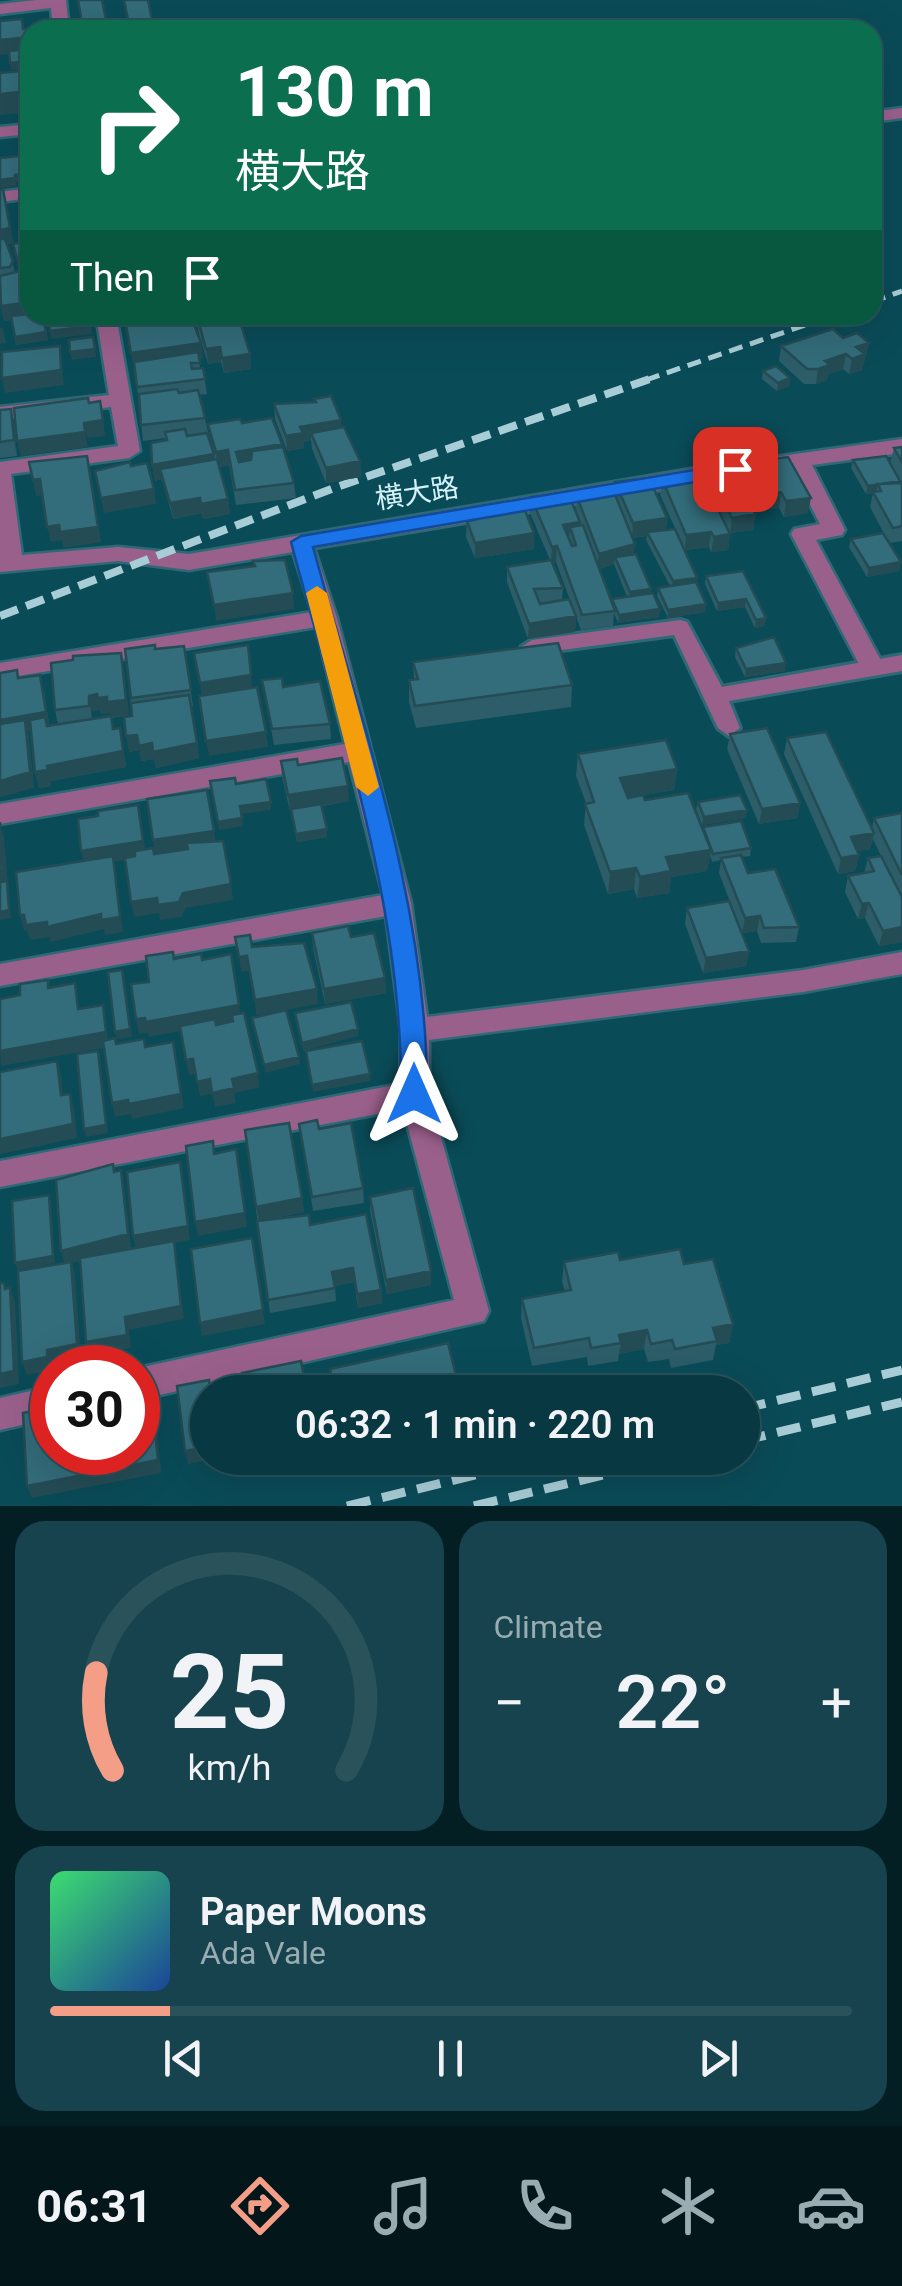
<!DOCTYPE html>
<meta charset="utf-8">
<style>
body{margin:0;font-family:Roboto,"Noto Sans JP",sans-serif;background:#16434d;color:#f1f3f6;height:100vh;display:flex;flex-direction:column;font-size:38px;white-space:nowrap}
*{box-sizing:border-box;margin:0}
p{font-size:32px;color:#98acb2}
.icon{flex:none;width:55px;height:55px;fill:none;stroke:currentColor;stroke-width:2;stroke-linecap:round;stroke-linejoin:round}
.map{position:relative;height:1506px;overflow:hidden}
.drawer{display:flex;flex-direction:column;gap:15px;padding:15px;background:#041f24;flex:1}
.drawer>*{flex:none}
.banner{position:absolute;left:20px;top:20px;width:862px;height:305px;border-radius:30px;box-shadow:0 10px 40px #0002,0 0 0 2px #29525b;background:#0b6e4f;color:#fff;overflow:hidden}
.speed{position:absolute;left:30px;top:1345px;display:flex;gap:20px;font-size:50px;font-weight:700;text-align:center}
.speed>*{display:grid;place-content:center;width:130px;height:130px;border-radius:50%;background:#083842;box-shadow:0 10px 40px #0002,0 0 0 2px #29525b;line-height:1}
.speed .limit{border:15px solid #d22;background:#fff;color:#111}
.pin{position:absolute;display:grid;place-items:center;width:85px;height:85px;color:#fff;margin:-42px;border-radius:20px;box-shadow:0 5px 15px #0006}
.me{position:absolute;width:110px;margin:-55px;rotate:0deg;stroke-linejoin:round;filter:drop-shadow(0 0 8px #0008)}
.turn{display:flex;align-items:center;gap:35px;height:210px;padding:0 50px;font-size:45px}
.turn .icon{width:130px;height:130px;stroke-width:2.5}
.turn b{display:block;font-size:70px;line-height:85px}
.then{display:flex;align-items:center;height:95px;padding:0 50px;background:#0003;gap:20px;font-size:38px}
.big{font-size:75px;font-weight:600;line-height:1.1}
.drawer .tile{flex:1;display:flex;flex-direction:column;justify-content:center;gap:15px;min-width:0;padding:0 35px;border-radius:30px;background:#16434d}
.drawer .dial{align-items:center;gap:0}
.dial svg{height:260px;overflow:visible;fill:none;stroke:#29525b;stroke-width:7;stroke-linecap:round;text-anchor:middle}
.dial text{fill:#f1f3f6;stroke:none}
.song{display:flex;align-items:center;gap:30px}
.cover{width:120px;height:120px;border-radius:15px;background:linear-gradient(135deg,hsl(140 70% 55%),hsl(220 70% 35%))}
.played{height:10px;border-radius:5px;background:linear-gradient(90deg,#f49e87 15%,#29525b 15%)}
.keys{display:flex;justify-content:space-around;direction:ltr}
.heat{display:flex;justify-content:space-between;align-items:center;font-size:55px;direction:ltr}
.drawer .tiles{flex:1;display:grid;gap:15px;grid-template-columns:1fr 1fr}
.tile:last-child{grid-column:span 2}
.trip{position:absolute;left:190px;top:1375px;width:570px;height:100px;border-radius:50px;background:#083842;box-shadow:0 10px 40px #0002,0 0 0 2px #29525b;font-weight:600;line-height:100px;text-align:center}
.tabs{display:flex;height:160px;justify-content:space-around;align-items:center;background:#03161a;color:#98acb2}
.tabs .icon{width:70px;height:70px}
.tabs .active{color:#f49e87}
.tabs b{font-size:45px;color:#f1f3f6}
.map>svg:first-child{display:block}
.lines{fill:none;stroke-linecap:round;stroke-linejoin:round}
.lane-casing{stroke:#2f6975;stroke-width:6}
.street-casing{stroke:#2f6975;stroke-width:5}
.lane{fill:#9a608c;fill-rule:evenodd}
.street{fill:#9a608c;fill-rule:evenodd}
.rail-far2{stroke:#a9cdd6;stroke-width:5;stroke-dasharray:14 8;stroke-linecap:butt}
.rail-far1{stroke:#a9cdd6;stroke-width:8;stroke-dasharray:19 9;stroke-linecap:butt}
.rail{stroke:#a9cdd6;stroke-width:9;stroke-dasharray:24 12;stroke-linecap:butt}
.wall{fill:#2c5d69;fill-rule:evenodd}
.shaded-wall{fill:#244c55}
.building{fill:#336c7a;stroke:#244c55;stroke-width:2.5}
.route{fill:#1a73e8;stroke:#114b97;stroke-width:2.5}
.slow{fill:#f59e0b}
.labels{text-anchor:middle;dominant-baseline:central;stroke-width:10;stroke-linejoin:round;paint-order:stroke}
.street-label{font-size:28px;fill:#d5f1f9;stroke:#0a4b58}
</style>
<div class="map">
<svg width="902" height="1506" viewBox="0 0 902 1506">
<rect width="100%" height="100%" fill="#0a4b58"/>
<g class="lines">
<defs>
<path id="lane" d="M680,620L687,622L722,687L902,655V671L729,701L740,728L729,736L718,728L674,635L532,654L521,647L532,640Z"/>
<path id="street" d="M36,0H66L69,30H53L51,8L0,14V4Z
M902,108V118L872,122V112Z
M30,124V134L0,137V127Z
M30,188V198L0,202V192Z
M96,315H116L140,451L129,458L11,474L22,555L118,547L189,554L703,467L902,439V453L812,465L845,530L842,535L816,540L885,668L873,676L861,668L791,534L794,529L820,524L791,468L314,548L337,618L411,903L427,1017L803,970L902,952V974L803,992L429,1040V1094L489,1311L484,1321L138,1400V1368L454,1300L403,1109L0,1187V1161L400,1084L401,1030L386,916L0,986V964L383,895L349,762L0,824V804L345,744L316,627L0,679V663L312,612L293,552L189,570L118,561L0,572V462L118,446L111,407L0,419V407L109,395Z
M52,1386V1418L0,1430V1398Z"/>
</defs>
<!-- lane casing -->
<use href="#lane" class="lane-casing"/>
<!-- street casing -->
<use href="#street" class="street-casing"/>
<!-- lane -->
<use href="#lane" class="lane"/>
<!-- street -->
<use href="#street" class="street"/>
<!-- rail-far2 -->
<path class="rail-far2" d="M872,302L902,291
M646,380L834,315"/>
<!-- rail-far1 -->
<path class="rail-far1" d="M0,616L334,488L653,378"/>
<!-- rail -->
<path class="rail" d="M742,1409L902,1370
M742,1441L902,1402
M347,1506L545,1458
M474,1506L674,1458"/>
</g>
<!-- wall -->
<path class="wall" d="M3,189L13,243L7,244L15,272L19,271L13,244L29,241L30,238V315H45H43L48,340L16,345L12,320L4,321L0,302V190Z
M197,316L250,354L251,369L224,373L221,362L208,364L198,331Z
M126,325L203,358L199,359L200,368H203L207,394L199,395L215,460L208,424L242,423L282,444L294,483L296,498L236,505L229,465L220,467L228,499L230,514L203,519L202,513L173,519L162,479L155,481L152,465L165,438L143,441L135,368Z
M869,343L862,370L849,374L843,369L828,374L827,380L816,384H804L779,361L781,346Z
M763,371L790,378L789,386L777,391L762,379Z
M314,399L341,420V427L360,461L361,477L326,483L312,449L311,440L303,442L304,448L287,451L275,419L274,404L315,402Z
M0,410L14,424L17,456L0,458Z
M902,447V483L890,463L894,448Z
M788,457L808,513L784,517L779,508L753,511L755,514L753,530L730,533L728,550L711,552L709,547L685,550L660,495L662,479L705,482L707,468Z
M853,460L902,483V541L889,543L870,507L873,493L866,494L851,468Z
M615,482L667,518L666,530L706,604L705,612L668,618L657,596L658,588L670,586L646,540L647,536L632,538L634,554L651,589L650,593L659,617L618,623L614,613L613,626L581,630L556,562L552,563L563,588L562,600L576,616L575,632L528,639L507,582V567L550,560L530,513L531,497L576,512L577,497L614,494ZM614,564L627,597L612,599V604L599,569Z
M471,511L534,533V549L475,558L466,537L467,521H471Z
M851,539L901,562L899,571L867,577L849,547Z
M743,571L766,618L764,626L755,628L745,607L717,611L705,584L706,576Z
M184,646L193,706H191L199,758L156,768L154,759L141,761L140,750L129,752L132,716L125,649H155Z
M736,648L785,671L745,677L735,657Z
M413,662L572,685L571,707L416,728L409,702V680L414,679Z
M123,668L129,715L112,718L114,729L120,728L126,767L51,781V786L39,788L35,772L31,731H28L34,788L19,678L44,690L49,725L58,724L55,710ZM100,710L101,714L109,713L110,716L92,719V711Z
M262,680L283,687L330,724L331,739L274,745Z
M730,734L800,803L797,818L759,824L727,749Z
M787,738L872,828L874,818L902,813V942L879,946L865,918L858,919L845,892L848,876L864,873L868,858L881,856L873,839L870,849L857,851L859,855L855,871L838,874L784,754Z
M578,754L677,769L674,790L643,795L645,800L703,830V827L751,848L750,856L742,857L748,873L799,927L796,942L761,943L757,931L742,933L719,873L721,860L712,862L710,855L707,871L671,877L669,893L637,898L634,889L608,894L584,825L586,803L576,776Z
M281,761L298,765L349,801L322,806L327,837L297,842L291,811H290L282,777Z
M698,802L747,810L745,818L702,825L696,809Z
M687,908L749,951L746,966L703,973L685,924Z
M312,933L351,937L385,978L386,993L325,1004L313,948Z
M299,1124L319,1129L363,1188L364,1203L313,1211Z
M245,1130L302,1198L304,1212L265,1220L310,1225L381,1290L382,1303L358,1308L354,1282L335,1286L336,1301L270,1313Z
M370,1197L431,1271V1285L387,1294L370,1211Z
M620,1260L684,1264L733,1324L729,1343L716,1345L713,1360L671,1368L669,1359L648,1362L644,1349L619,1354L618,1361L588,1366L587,1357L532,1366L521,1318L522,1299L565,1291L562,1282L564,1262Z"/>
<!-- shaded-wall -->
<path class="shaded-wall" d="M30,37V52L0,55V40Z
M30,61V68L11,70L10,63Z
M30,91V112L0,115V94Z
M30,167V175H25L24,168Z
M25,174L26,181L16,182L15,175Z
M15,178L17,186L1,188L0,180Z
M10,228L13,243L0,245V230Z
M30,263V279L22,280L19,265Z
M30,302V315H45L4,321L1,306Z
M91,326L92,334L51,339L50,331Z
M0,328H3L6,343L0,344Z
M46,332L48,340L16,345L15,337Z
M201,343L203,358L134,368L131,353Z
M869,343L862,370L849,374L852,359L856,347Z
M60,346L64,385L5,393L2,378Z
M220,347L221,362L208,364L206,349Z
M95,349L96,357L72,360L70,352Z
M250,354L251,369L224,373L222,358Z
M846,354L843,369L828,374L827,380L816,384L818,369L825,361Z
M790,378L789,386L777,391L778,383Z
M11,409L14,424L17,456L14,440Z
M103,417L105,436L87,438L84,423Z
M341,420L342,435L311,433V440L303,442L304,448L287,451L286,436L300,427Z
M85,432L88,447L21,456L17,441Z
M282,444L283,460L238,467L236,452Z
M228,450L229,465L218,467L216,452Z
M214,454L216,470L160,469L162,479L155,481L152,465Z
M87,456L101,542L63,548L62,540L51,542L47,527Z
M360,461L361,477L326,483V468Z
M40,479L43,495L36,496L33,480Z
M878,484L876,492L866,494L868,486Z
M154,489L156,504L104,513L101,498Z
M781,492L779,508L744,513L746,497Z
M200,498L202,513L173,519L170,503Z
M811,498L808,513L784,517L786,501Z
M228,499L230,514L203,519L201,504Z
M755,514L753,530L730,533L732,518Z
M667,518L666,533L647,532V536L632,538L633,523Z
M580,522L579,537L570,527L569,539L563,525Z
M711,532L709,547L685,550L686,535Z
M534,533V549L475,558V543Z
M730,534L728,550L711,552L714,537Z
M635,544L633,559L615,557L614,564L597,569L599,554Z
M557,546L556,562L551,563L552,547Z
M901,562L899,571L867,577L869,568Z
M697,578L696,586L672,589L673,581Z
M651,589L650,597L629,600L630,592Z
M293,593L294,609L216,621L214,605Z
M746,599L745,607L717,611L718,603Z
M706,604L705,612L668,618V610Z
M660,609L659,617L618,623L619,615Z
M576,616L575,632L528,639L529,624Z
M766,618L764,626L755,628L756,620Z
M121,653L129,715L110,718L109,713L101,714L100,710L92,711V721L89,696Z
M786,663L785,671L745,677L746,669Z
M40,675L50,728L28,731L34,788L0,797V720Z
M251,675L252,691L202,699L200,683Z
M120,728L126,767L51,781V786L39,788L35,772Z
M266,732L268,747L209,756L206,741Z
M137,735L152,743H197L199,758L156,768L154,759L141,761L140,750L129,752L126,736Z
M677,769L674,790L618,800L620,778Z
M348,786L349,801L290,811L288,795Z
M271,802V810L241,814L240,806Z
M800,803L797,818L759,824L762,809Z
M747,810L745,818L702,825L704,817Z
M242,818L243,826L219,830L218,822Z
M141,820L146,856L114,862L123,932L105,935L104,929L51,942L50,937L30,940L27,930L24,931L20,915L85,866L81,851Z
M0,822L4,838L11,918L0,920Z
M327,829V837L297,842L296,834Z
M214,831L216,846L156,856L153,840Z
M874,833L870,849L847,853L851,837Z
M711,850L707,871L671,877L669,893L637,898L640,877L666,857Z
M859,855L855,871L838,874L841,858Z
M636,868L634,889L608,894L610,872Z
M231,884L233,900L186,908L181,917L160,920L159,913L134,917L131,902Z
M869,903L865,918L858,919L862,904Z
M760,916L757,931L742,933L745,918Z
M902,927V942L879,946L883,931Z
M749,951L746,966L703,973L706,958Z
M247,956L249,971L241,972L239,957Z
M124,978L132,1037L117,1039L115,1032Z
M385,978L386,993L325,1004L324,989Z
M317,989L318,1004L256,1015L255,1000Z
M103,1005L109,1047L1,1066L0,1051Z
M239,1005L241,1020L149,1037L148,1033L139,1034L136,1019Z
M358,1029V1036L303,1051L302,1043Z
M173,1042L184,1108L132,1119L131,1114L115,1117L112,1103Z
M98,1051L108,1133L86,1137L84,1129Z
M299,1057L300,1064L265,1073L264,1065Z
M193,1059L195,1074L189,1075L186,1060Z
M57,1061L61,1076L65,1110L61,1095Z
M258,1073L259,1088L234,1093L236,1103L215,1107L212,1093L232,1079Z
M370,1074V1081L313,1092L312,1085Z
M210,1079L212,1094L200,1096L197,1082Z
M70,1094L74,1108L77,1138L0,1154V1139Z
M236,1149L247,1227L198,1236L195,1222Z
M180,1162L190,1240L174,1243L184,1319L129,1330L131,1348L90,1356L86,1342L125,1317L136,1250L133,1236Z
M121,1170L124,1185L131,1248L72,1263L75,1275L81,1358L51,1363L52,1370L27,1375L22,1362L47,1350L65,1265L61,1251Z
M49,1195L51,1202L55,1263L17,1270L15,1263Z
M302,1198L304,1212L259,1221L256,1207Z
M252,1238L265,1324L202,1336L200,1323Z
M353,1268L354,1282L334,1286L332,1272Z
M431,1271V1285L387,1294L386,1280Z
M10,1287L15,1301L19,1384L0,1388V1374Z
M381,1290L382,1303L358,1308L357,1294Z
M733,1324L729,1343L716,1345L717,1341L713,1328Z
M647,1330L644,1349L619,1354L621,1343L619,1335Z
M151,1392L155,1405L161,1473L32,1498L27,1486Z
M208,1447V1458H218L188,1464L185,1451Z"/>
<!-- building -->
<path class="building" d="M78,0H102L108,30H83Z
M124,0H148L154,30H130Z
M22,19L23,29L34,28V30H30V37L0,40V21Z
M30,49V61L10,63L9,51Z
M30,70V91L0,94V73Z
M30,130V151L25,152L23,131Z
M29,155L30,167L24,168L25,174L15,175V178L0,180V158Z
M3,189L10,228L0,230V190Z
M28,238H30V263L19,265L13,244L29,241Z
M0,239H5L13,261L10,267L0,268Z
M20,271L21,274L30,273V302L1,306L0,276Z
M30,314V315H42L46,332L15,337L11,316Z
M48,315H89L91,326L50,331Z
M238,315L250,354L222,358L220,347L206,349L197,316Z
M192,319L201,343L131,353L126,325Z
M833,329L843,338L857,333L869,343L856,347L865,354L852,359L846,354L825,361L830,365L818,369H807L781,346Z
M93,337L95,349L70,352L69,340Z
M60,346L61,370L2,378V352Z
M198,352L200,363H191L192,369L203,368L205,379L137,387L134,362Z
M776,366L790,378L778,383L763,371Z
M177,389L179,393L198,390L205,418L141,425L139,394Z
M331,396L341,420L300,427L303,433L286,436L274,404L316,402L314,399Z
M88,398L89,403L100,401L103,420L84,423L85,432L17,441L14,408Z
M11,409L14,440L0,442V410Z
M272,418L282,444L236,452L239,462L251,460L252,451L283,447L294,483L235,490L228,450L216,452L208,424L240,419L242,423Z
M344,427L360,461L326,468L311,433Z
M185,429L187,436L207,433L214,454L152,465L151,443L167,440L165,432Z
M902,447V462L894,448Z
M87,456L98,527L60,532L59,525L47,527L40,479L33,480L29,462Z
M886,456L900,481L868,486L853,460Z
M788,457L811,498L786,501L781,492L746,497L755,514L732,518L707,468Z
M217,459L228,499L201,504L200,498L170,503L160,469Z
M130,462L131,466L147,463L154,489L101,498L95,471Z
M701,474L730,534L714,537L711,532L686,535L662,479Z
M649,478L667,518L633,523L615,482Z
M902,483V526L893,528L873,492L881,491L878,484Z
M614,492L635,544L599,554L577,497Z
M568,493L580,522L563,525L572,546L576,545L570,527L583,525L615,611L582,615L557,546L552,547L531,497Z
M522,503L534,533L475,543L467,521L474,520L471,511Z
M675,529L697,578L673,581L647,532Z
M883,533L901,562L869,568L851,539Z
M636,554L651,589L630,592L615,557Z
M285,560L293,593L214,605L207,572L255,566L253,561Z
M551,560L563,588L534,589L540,604L569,599L576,616L529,624L507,567Z
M743,571L766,618L756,620L746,599L718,603L706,576Z
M696,582L706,604L668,610L658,588Z
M653,593L660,609L619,615L612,599Z
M774,637L786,663L746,669L736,648Z
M558,643L572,685L415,706L409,680L418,679L413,662Z
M155,645V649L184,646L191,690L131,698L125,649Z
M248,645L251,675L200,683L194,653Z
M121,653L126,700L107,702V697L98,698L97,694L89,696V706L55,710L51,663L73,660V656Z
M17,670L18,678L40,675L46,712L0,720V673Z
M282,678L283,687L320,681L330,724L272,729L262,680Z
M257,687L266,732L206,741L199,696Z
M189,695L197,743L153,752L152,743L139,746L137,735L126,736L124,717L132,716L131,703Z
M111,716L113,729L120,728L123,751L47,766L48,770L35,772L30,720L45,717L47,726Z
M25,720L30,772L0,781V724Z
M767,728L800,803L762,809L730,734Z
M826,732L874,833L851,837L859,855L841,858L787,738Z
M666,740L677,769L620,778L628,798L643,795L645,800L688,793L711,850L666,857L671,871L640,877L636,868L610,872L585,804L594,802L578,754Z
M342,758L348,786L288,795L281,761L297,759L298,765Z
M235,778L236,784L266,779L271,802L240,806L242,818L218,822L210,781Z
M207,790L214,831L153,840L147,799Z
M740,795L747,810L704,817L698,802Z
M321,804L327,829L296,834L291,809Z
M138,805L143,841L81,851L78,819L98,816V811Z
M902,813V875L874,818Z
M741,821L751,848L713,854L703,827Z
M0,822L3,870L0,871Z
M223,841L231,884L183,893L179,902L158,905L157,898L131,902L125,858L135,856V851L153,848L154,854L188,849L186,843Z
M741,855L748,873L775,869L799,927L764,928L760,916L745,918L721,858Z
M113,856L120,917L101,920V914L47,927V922L26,925L24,915H20L16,872Z
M881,856L902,897V927L883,931L869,903L862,904L848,876L874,871L868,858Z
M7,881L9,910L0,912V882Z
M729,901L749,951L706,958L687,908Z
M348,926L351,937L374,933L385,978L324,989L312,933Z
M250,935L252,947L304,943L317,989L255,1000L247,956L239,957L235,937Z
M173,952L174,959L201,954L202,960L231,954L239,1005L146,1022L145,1018L136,1019L131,984L149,982L146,956Z
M122,970L130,1029L115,1032L108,972Z
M48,980V988L75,983L78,1009L103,1005L106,1032L0,1051V999L20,995V984Z
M351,1002L358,1029L302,1043L295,1013Z
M286,1010L299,1057L264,1065L252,1018Z
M244,1013L258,1073L232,1079L234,1088L212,1093L210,1079L197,1082L193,1059L186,1060L180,1026L215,1019L216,1025L233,1021L232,1015Z
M115,1038L116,1044L144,1039L145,1047L173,1042L181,1094L129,1104L128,1100L112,1103L103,1041Z
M362,1041L370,1074L312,1085L306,1051Z
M98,1051L106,1125L84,1129L77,1054Z
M57,1061L61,1095L70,1094L73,1124L0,1139V1072Z
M317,1120L319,1129L351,1123L363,1188L312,1197L299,1124Z
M289,1123L302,1198L256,1207L245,1130Z
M213,1141L214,1154L236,1149L245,1213L195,1222L186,1146Z
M180,1162L188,1226L133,1236L127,1172Z
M113,1164L114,1172L121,1170L128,1234L61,1251L56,1180Z
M413,1188L431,1271L386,1280L370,1197Z
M49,1195L53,1256L15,1263L12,1201Z
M366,1214L381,1290L357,1294L353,1268L332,1272L335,1288L268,1300L257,1221L309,1215L310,1225Z
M252,1238L263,1310L200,1323L191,1249Z
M174,1241L181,1306L125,1317L127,1335L86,1342L80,1258Z
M680,1249L684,1264L713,1259L733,1324L713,1328L717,1341L675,1349L672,1340L651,1344L647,1330L619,1335L621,1343L591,1348L589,1338L534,1348L522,1299L571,1290L564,1262L618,1252L620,1260Z
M71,1262L77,1344L47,1350V1357L22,1362L18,1271Z
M0,1283H4L5,1289L10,1287L14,1371L0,1374Z
M448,1343L460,1392H334L330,1369Z
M301,1361L307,1392H223L245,1388L242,1373Z
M209,1380L211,1392H208V1447L185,1451L177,1386Z
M151,1392L158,1460L27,1486L23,1413L52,1407V1452H138V1395Z"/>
<!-- route -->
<path class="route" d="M735,463L745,469L742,474L313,547C362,726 428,906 427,1094L423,1102H405L401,1094C403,905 339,723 291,542L301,536Z"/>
<!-- slow -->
<path class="slow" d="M317,586L327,593L379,787L368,796L356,787L306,593Z"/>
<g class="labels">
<!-- street labels -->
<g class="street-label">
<text transform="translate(417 493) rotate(-9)">横大路</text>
</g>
</g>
</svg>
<div class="speed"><div class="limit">30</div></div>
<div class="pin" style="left:735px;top:469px;background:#d93025"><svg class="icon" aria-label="arrive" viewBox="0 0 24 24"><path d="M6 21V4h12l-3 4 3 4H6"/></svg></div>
<svg class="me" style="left:414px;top:1094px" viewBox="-20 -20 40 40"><path d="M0-17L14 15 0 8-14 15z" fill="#1a73e8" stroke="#fff" stroke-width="4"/></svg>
<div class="trip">06:32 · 1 min · 220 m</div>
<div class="banner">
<div class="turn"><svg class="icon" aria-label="right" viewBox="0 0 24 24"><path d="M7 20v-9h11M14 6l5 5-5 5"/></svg><div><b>130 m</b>横大路</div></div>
<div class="then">Then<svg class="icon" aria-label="arrive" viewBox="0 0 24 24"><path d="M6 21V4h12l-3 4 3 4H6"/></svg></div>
</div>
</div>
<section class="drawer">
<div class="tiles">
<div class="tile dial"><svg viewBox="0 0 100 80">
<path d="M14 69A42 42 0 1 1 86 69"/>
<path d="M14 69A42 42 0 0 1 9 39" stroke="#f49e87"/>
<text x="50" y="56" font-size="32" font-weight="700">25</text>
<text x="50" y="72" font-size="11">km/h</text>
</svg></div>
<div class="tile"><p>Climate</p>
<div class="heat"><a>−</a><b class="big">22°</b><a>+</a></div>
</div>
<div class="tile">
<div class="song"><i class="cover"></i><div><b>Paper Moons</b><p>Ada Vale</p></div></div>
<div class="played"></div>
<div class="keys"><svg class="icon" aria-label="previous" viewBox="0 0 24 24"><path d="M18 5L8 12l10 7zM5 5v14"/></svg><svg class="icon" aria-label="pause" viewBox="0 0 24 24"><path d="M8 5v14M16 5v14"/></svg><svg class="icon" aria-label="next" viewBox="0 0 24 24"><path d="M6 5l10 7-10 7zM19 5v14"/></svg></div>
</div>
</div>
</section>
<nav class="tabs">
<b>06:31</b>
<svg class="icon active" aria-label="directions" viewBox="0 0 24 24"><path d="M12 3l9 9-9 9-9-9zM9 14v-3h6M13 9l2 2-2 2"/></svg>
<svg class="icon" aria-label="music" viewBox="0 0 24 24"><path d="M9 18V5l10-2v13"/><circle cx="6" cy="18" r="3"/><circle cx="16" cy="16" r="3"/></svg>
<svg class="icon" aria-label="phone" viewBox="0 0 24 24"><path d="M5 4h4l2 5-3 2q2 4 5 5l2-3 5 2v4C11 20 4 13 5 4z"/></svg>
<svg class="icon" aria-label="climate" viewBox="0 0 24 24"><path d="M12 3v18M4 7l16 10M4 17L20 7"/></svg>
<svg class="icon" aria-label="car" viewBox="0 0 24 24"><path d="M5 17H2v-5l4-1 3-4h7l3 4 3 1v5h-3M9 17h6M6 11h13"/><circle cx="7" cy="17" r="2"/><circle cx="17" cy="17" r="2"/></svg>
</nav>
